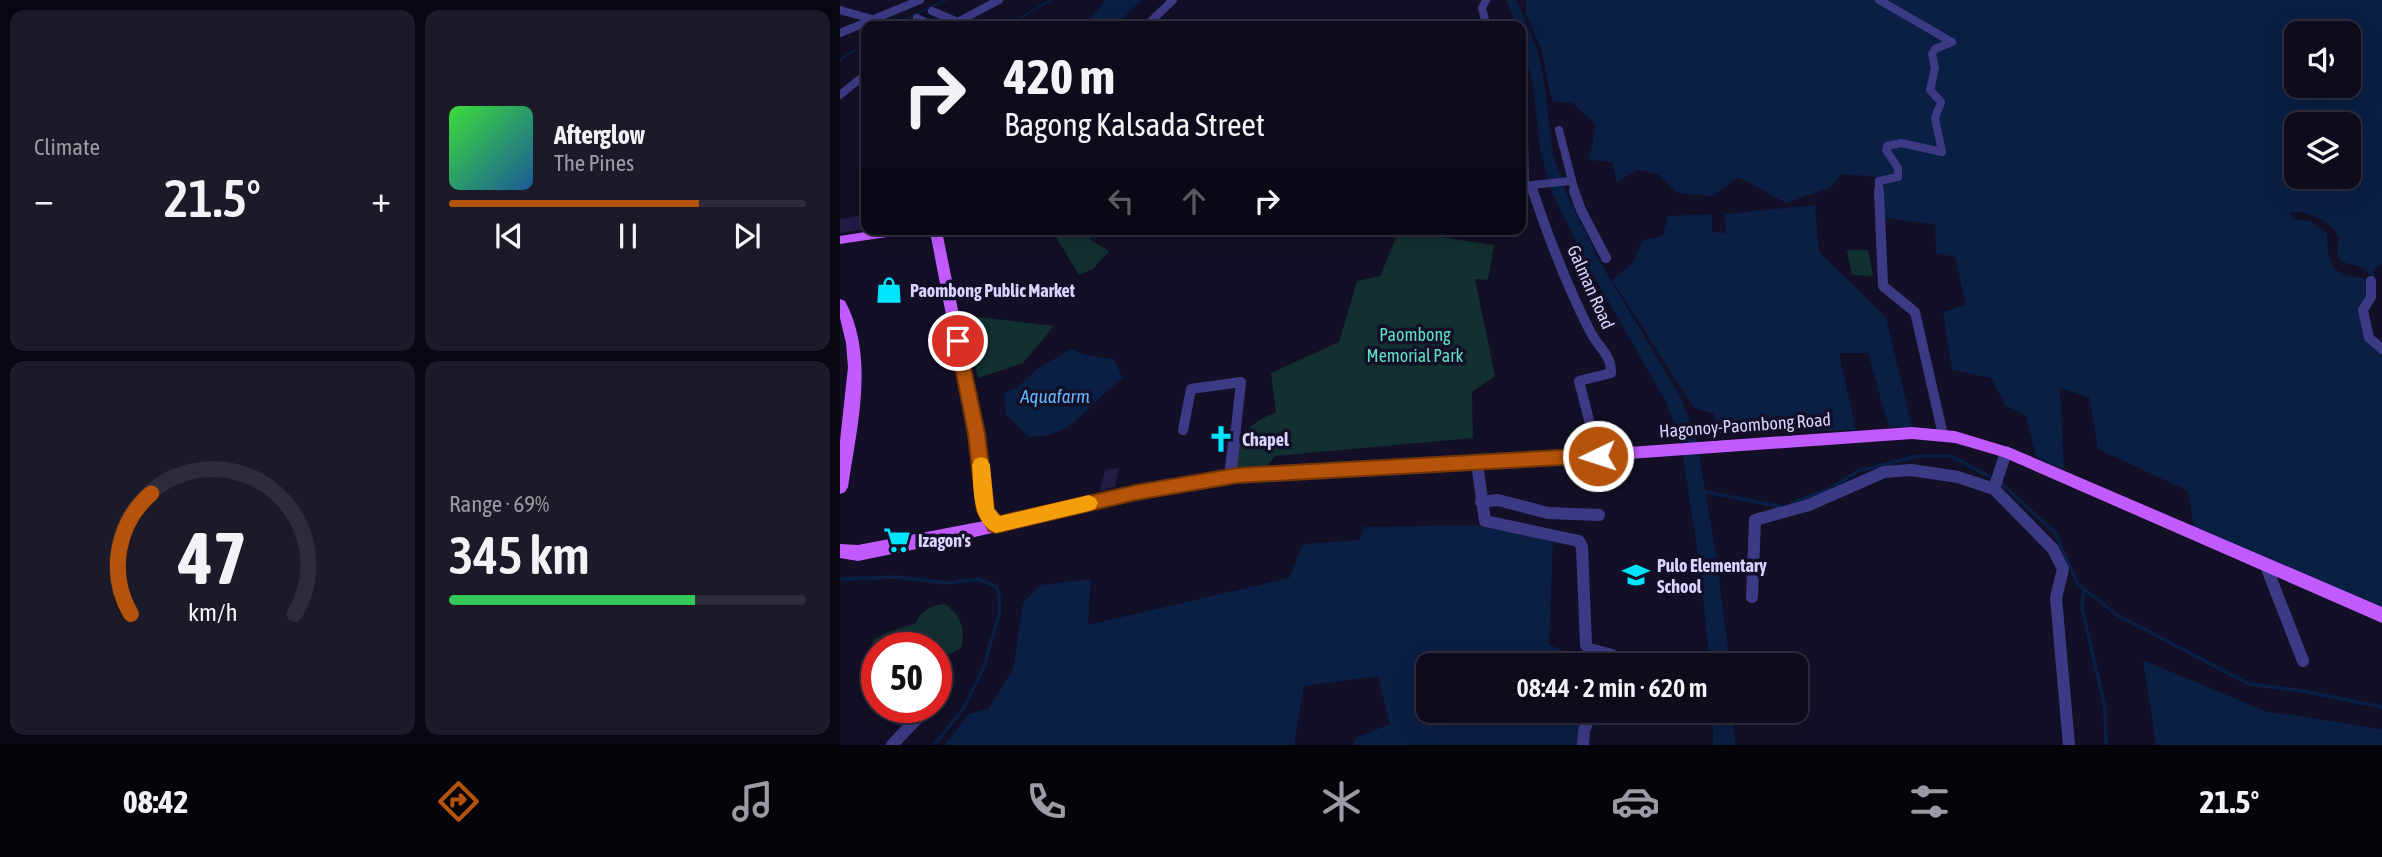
<!DOCTYPE html>
<meta charset="utf-8">
<style>
body{margin:0;font-family:"Asap Condensed",sans-serif;background:#1c1929;color:#f1f3f6;height:100vh;display:flex;flex-direction:column;font-size:26px;white-space:nowrap}
*{box-sizing:border-box;margin:0}
p{font-size:23px;color:#9b9ba3}
.icon{flex:none;width:38px;height:38px;fill:none;stroke:currentColor;stroke-width:2;stroke-linecap:round;stroke-linejoin:round}
.map{position:relative;flex:1;overflow:hidden}
.sheet{display:flex;flex-direction:column;gap:10px;padding:10px;background:#08060f;width:840px}
.sheet>*{flex:none}
.banner{position:absolute;left:21px;top:21px;width:665px;height:214px;border-radius:14px;box-shadow:0 7px 28px #0002,0 0 0 2px #2e2b3b;background:#0e0b1c;color:#f1f3f6;overflow:hidden}
.fabs{position:absolute;left:1444px;top:21px;display:grid;gap:14px}
.fabs a{display:grid;place-items:center;width:77px;height:77px;border-radius:14px;background:#0e0b1c;box-shadow:0 7px 28px #0002,0 0 0 2px #2e2b3b;font-size:35px}
.speed{position:absolute;left:21px;top:632px;display:flex;gap:14px;font-size:35px;font-weight:700;text-align:center}
.speed>*{display:grid;place-content:center;width:91px;height:91px;border-radius:50%;background:#0e0b1c;box-shadow:0 7px 28px #0002,0 0 0 2px #2e2b3b;line-height:1}
.speed .limit{border:10px solid #d22;background:#fff;color:#111}
.pin{position:absolute;display:grid;place-items:center;width:60px;height:60px;color:#fff;margin:-30px;border:4px solid #fff;border-radius:50%;box-shadow:0 2px 7px #0007}
.me{position:absolute;width:77px;margin:-38px;rotate:266deg;stroke-linejoin:round;filter:drop-shadow(0 0 5px #0008)}
.turn{display:flex;align-items:center;gap:24px;height:147px;padding:0 28px;font-size:32px}
.turn .icon{width:91px;height:91px;stroke-width:2.5}
.turn b{display:block;font-size:49px;line-height:60px}
.lanes{display:flex;align-items:center;height:66px;padding:0 28px;background:#0003;justify-content:center;gap:35px;direction:ltr}
.lanes .off{opacity:.35}
.big{font-size:52px;font-weight:600;line-height:1.1}
.sheet .card{flex:1;display:flex;flex-direction:column;justify-content:center;gap:10px;min-width:0;padding:0 24px;border-radius:14px;background:#1c1929}
.sheet .dial{align-items:center;gap:0}
.dial svg{height:182px;overflow:visible;fill:none;stroke:#2e2b3b;stroke-width:7;stroke-linecap:round;text-anchor:middle}
.dial text{fill:#f1f3f6;stroke:none}
.song{display:flex;align-items:center;gap:21px}
.cover{width:84px;height:84px;border-radius:10px;background:linear-gradient(135deg,hsl(120 70% 55%),hsl(210 70% 35%))}
.played{height:7px;border-radius:4px;background:linear-gradient(90deg,#b45309 70%,#2e2b3b 70%)}
.keys{display:flex;justify-content:space-around;direction:ltr}
.heat{display:flex;justify-content:space-between;align-items:center;font-size:38px;direction:ltr}
.charge{height:10px;border-radius:5px;background:linear-gradient(90deg,#34c759 69%,#2e2b3b 0)}
.sheet .tiles{flex:1;display:grid;gap:10px;grid-template-columns:repeat(2,1fr)}
.trip{position:absolute;left:576px;top:653px;width:392px;height:70px;border-radius:14px;background:#0e0b1c;box-shadow:0 7px 28px #0002,0 0 0 2px #2e2b3b;font-weight:600;line-height:70px;text-align:center}
.tab-bar{display:flex;height:112px;justify-content:space-around;align-items:center;background:#06040b;color:#9b9ba3}
.tab-bar .icon{width:49px;height:49px}
.tab-bar .on{color:#b45309}
.tab-bar b{font-size:32px;color:#f1f3f6}
main{display:flex;flex:1;min-height:0}
.map>svg:first-child{display:block}
.green{fill:#12302f}
.water{fill:#0a1f44;fill-rule:evenodd}
.lines{fill:none;stroke-linecap:round;stroke-linejoin:round}
.stream-far1{stroke:#0a1f44;stroke-width:2}
.stream{stroke:#0a1f44;stroke-width:3.5}
.river{fill:#0a1f44;fill-rule:evenodd}
.building{fill:#241b47}
.minor-far2{stroke:#3d3a85;stroke-width:8}
.minor-far1{stroke:#3d3a85;stroke-width:10}
.minor{stroke:#3d3a85;stroke-width:12}
.major{fill:#c25bff;fill-rule:evenodd}
.route{fill:#b45309;stroke:#753606;stroke-width:2}
.slow{fill:#f59e0b}
.labels{text-anchor:middle;dominant-baseline:central;stroke-width:7;stroke-linejoin:round;paint-order:stroke}
.street-label{font-size:18px;fill:#d9d4ff;stroke:#130f26}
.poi-label{font-size:18px;font-weight:bold;fill:#d9d4ff;stroke:#130f26;text-anchor:start}
.park-label{font-size:18px;fill:#5fe0c0;stroke:#130f26}
.water-label{font-size:19px;font-style:italic;fill:#62b6ff;stroke:#130f26}
</style>
<main>
<section class="sheet">
<div class="tiles">
<div class="card"><p>Climate</p>
<div class="heat"><a>−</a><b class="big">21.5°</b><a>+</a></div>
</div>
<div class="card">
<div class="song"><i class="cover"></i><div><b>Afterglow</b><p>The Pines</p></div></div>
<div class="played"></div>
<div class="keys"><svg class="icon" aria-label="previous" viewBox="0 0 24 24"><path d="M18 5L8 12l10 7zM5 5v14"/></svg><svg class="icon" aria-label="pause" viewBox="0 0 24 24"><path d="M8 5v14M16 5v14"/></svg><svg class="icon" aria-label="next" viewBox="0 0 24 24"><path d="M6 5l10 7-10 7zM19 5v14"/></svg></div>
</div>
<div class="card dial"><svg viewBox="0 0 100 80">
<path d="M14 69A42 42 0 1 1 86 69"/>
<path d="M14 69A42 42 0 0 1 23 16" stroke="#b45309"/>
<text x="50" y="56" font-size="32" font-weight="700">47</text>
<text x="50" y="72" font-size="11">km/h</text>
</svg></div>
<div class="card"><p>Range · 69%</p><b class="big">345 km</b><div class="charge"></div></div>
</div>
</section>
<div class="map">
<svg width="1542" height="745" viewBox="0 0 1542 745">
<rect width="100%" height="100%" fill="#130f26"/>
<!-- green -->
<path class="green" d="M219,229H258L249,239L269,251L253,269L239,275L216,237L221,231Z
M559,231L654,245L648,280L635,279L655,376L632,392L633,438L435,456L427,466L394,469C400,435 405,426 436,412L431,373L499,342L517,281L540,276Z
M1007,250H1028L1033,276L1012,275Z
M121,315L214,326L183,363L138,378Z
M105,604C121,616 126,629 121,648L110,654H100L96,657V648H37V681L32,680L30,663L33,640L48,632L76,623C81,611 91,605 105,604Z"/>
<!-- water -->
<path class="water" d="M265,0H302L275,26L245,25Z
M686,0H1542V264L1534,270L1535,277C1527,275 1529,271 1522,268C1515,263 1502,266 1498,256C1496,249 1501,241 1497,234C1491,220 1462,210 1450,212L1453,219L1470,221L1487,233L1488,252L1494,269L1506,275L1527,279L1526,339L1542,351V608L1354,528L1348,491L1258,449L1249,397L1220,388L1224,470L1196,457L1186,416L1165,405L1151,378L1112,370L1103,312L1126,305L1115,257L1096,253L1095,225L1042,217L1039,177L1002,174L990,188L946,203L898,177L873,196L837,193L818,174L798,170L777,182L772,162L749,160L756,124L732,103L712,101L701,49L686,14ZM1456,33H1508V86H1456ZM1456,124H1508V177H1456Z
M975,205L979,252L1046,317L1072,427L1049,428L1028,353H999L1016,430L876,433L874,414L854,408L772,280L794,262L802,240L823,236L828,216L872,214V232L886,233L885,214Z
M231,349L244,355L274,359L283,379C260,392 237,428 212,434C205,436 197,436 189,437L166,415L164,393L178,387L197,369Z
M634,525L713,541L709,645L736,655L737,665H588V710L741,711L737,745H514L515,738L550,724L538,676L464,686L454,745H105L128,714L148,709L173,669L183,603L200,585L251,579L248,625L449,578L463,544L520,540L524,527Z
M1303,660L1425,711L1542,729V745H1316Z"/>
<g class="lines">
<!-- stream-far1 -->
<path class="stream-far1" d="M51,26L106,0
M167,26L211,0
M0,60L26,42"/>
<!-- stream -->
<path class="stream" d="M1160,482L1215,533L1238,584L1277,615L1409,684L1463,691L1542,707
M856,490L942,507
M952,503L990,489L1018,471L1078,456H1111L1154,479
M0,579L56,577L106,583L138,579L156,586L159,594L160,612L143,669L123,709L94,745
M1244,590L1242,608L1265,708L1266,745"/>
<!-- river -->
<path class="river" d="M666,0H676L697,49L704,81L713,154L726,192L760,262L840,396L856,438L877,560L890,665H870L859,560L840,438L826,402L746,262L712,192L701,154L692,81L681,37V26H676Z
M873,710H893L895,745H873Z"/>
</g>
<!-- building -->
<path class="building" d="M26,215V229L0,233V219Z
M279,468L275,486L260,491L265,470Z"/>
<g class="lines">
<!-- minor-far2 -->
<path class="minor-far2" d="M1039,0L1112,42
M0,10L32,19
M92,11L118,22
M77,18L94,26
M110,26L159,0
M306,26L333,0
M631,26L646,24L642,8L646,0
M0,33L80,0
M0,95L26,74
M719,130L735,192
M684,141L685,186
M681,186L731,181
M692,186L694,192
M1039,192V181L1058,177V168L1046,150L1047,146L1061,143L1102,152L1095,118L1101,102L1090,90L1095,68L1092,54L1095,49L1112,42"/>
<!-- minor-far1 -->
<path class="minor-far1" d="M693,191C709,239 727,286 750,331C757,346 772,355 771,373L739,381L753,436
M734,191L741,210L766,258
M1039,191L1043,286L1075,312L1103,435
M1531,281V297L1523,310L1529,338L1542,349
M343,430L351,389L401,382L395,436"/>
<!-- minor -->
<path class="minor" d="M753,434L758,456
M637,463L645,521L739,541L742,547L746,645L749,649L772,655L770,665
M390,477L395,434
M1154,489L1166,452
M641,502L658,500L708,513L759,515
M1426,566L1463,661
M912,597L915,520L969,505L1044,472L1071,470L1118,477L1154,489L1213,549L1223,569L1216,598L1229,745
M52,745L88,707
M743,745L744,731L752,710"/>
<!-- major -->
<path class="major" d="M44,229H80L74,233L0,244V236Z
M85,229H98L103,236L143,434L154,509L160,517L296,485L397,469L690,454L1072,427L1115,431L1171,448L1542,607V623L1163,457L1115,443L1072,439L690,466L397,483L296,499L135,537L18,561L0,558V544L18,545L144,521L138,511L129,434L91,237Z
M0,299L5,301C35,357 17,426 8,487L5,492L0,494V441L8,367L6,343L0,318Z"/>
</g>
<!-- route -->
<path class="route" d="M118,335L125,341L145,434L154,509L160,516L296,485L397,468L758,448L764,451L766,456L764,461L758,463L397,483L296,500L156,533L149,531L137,511L128,434L110,341Z"/>
<!-- slow -->
<path class="slow" d="M141,457L147,459L150,465L154,509L160,516L249,495L255,498L258,503L255,509L249,511L156,533C131,524 134,486 132,465L135,459Z"/>
<!-- icons -->
<defs>
<symbol id="shop-bare" viewBox="-9 -9 18 18"><path d="M-5-2.5h2.3a2.7 3.5 0 0 1 5.4 0H5L5.5 6h-11ZM-1.5-2.5h3a1.5 2.3 0 0 0-3 0Z" fill="#00e5ff" stroke="#130f26" stroke-width="2.5" paint-order="stroke"/></symbol>
<symbol id="church-bare" viewBox="-9 -9 18 18"><path d="M-1.2-6h2.4v3.5h3.3v2.4h-3.3V6h-2.4V-.1h-3.3v-2.4h3.3Z" fill="#00e5ff" stroke="#130f26" stroke-width="2.5" paint-order="stroke"/></symbol>
<symbol id="supermarket-bare" viewBox="-9 -9 18 18"><path d="M-6-5.5h2.5l.6 2H6L4.5 2H-2.5L-4.4-4H-6ZM-1.5 3.2a1.3 1.3 0 1 0 .1 0ZM3 3.2a1.3 1.3 0 1 0 .1 0Z" fill="#00e5ff" stroke="#130f26" stroke-width="2.5" paint-order="stroke"/></symbol>
<symbol id="school-bare" viewBox="-9 -9 18 18"><path d="M0-5L7-2L0 1L-7-2ZM-4 1L0 2.5L4 1V4Q0 6-4 4Z" fill="#00e5ff" stroke="#130f26" stroke-width="2.5" paint-order="stroke"/></symbol>
</defs>
<g fill-rule="evenodd">
<use href="#shop-bare" x="30" y="271" width="38" height="38"/>
<use href="#church-bare" x="362" y="420" width="38" height="38"/>
<use href="#supermarket-bare" x="38" y="521" width="38" height="38"/>
<use href="#school-bare" x="777" y="556" width="38" height="38"/>
</g>
<g class="labels">
<!-- street labels -->
<g class="street-label">
<text transform="translate(751 287) rotate(66)">Galman Road</text>
<text transform="translate(905 425) rotate(-4)">Hagonoy-Paombong Road</text>
</g>
<!-- poi labels -->
<g class="poi-label">
<text x="70" y="290">Paombong Public Market</text>
<text x="402" y="439">Chapel</text>
<text x="78" y="540">Izagon's</text>
<text x="817" y="565">Pulo Elementary<tspan x="817" dy="21">School</tspan></text>
</g>
<!-- park labels -->
<g class="park-label">
<text x="575" y="334">Paombong<tspan x="575" dy="21">Memorial Park</tspan></text>
</g>
<!-- water labels -->
<g class="water-label">
<text x="215" y="396">Aquafarm</text>
</g>
</g>
</svg>
<div class="fabs">
<a><svg class="icon" aria-label="sound" viewBox="0 0 24 24"><path d="M4 9h4l5-4v14l-5-4H4zM17 9q2 3 0 6"/></svg></a>
<a><svg class="icon" aria-label="layers" viewBox="0 0 24 24"><path d="M12 4l9 5-9 5-9-5zM3 14l9 5 9-5"/></svg></a>
</div>
<div class="speed"><div class="limit">50</div></div>
<div class="pin" style="left:118px;top:341px;background:#d93025"><svg class="icon" aria-label="arrive" viewBox="0 0 24 24"><path d="M6 21V4h12l-3 4 3 4H6"/></svg></div>
<svg class="me" style="left:758px;top:456px" viewBox="-20 -20 40 40"><circle r="17" fill="#b45309" stroke="#fff" stroke-width="3"/><path d="M0-11L8 9 0 5-8 9z" fill="#fff"/></svg>
<div class="trip">08:44 · 2 min · 620 m</div>
<div class="banner">
<div class="turn"><svg class="icon" aria-label="right" viewBox="0 0 24 24"><path d="M7 20v-9h11M14 6l5 5-5 5"/></svg><div><b>420 m</b>Bagong Kalsada Street</div></div>
<div class="lanes"><svg class="icon off" aria-label="left" viewBox="0 0 24 24"><path d="M17 20v-9H6M10 6l-5 5 5 5"/></svg><svg class="icon off" aria-label="ahead" viewBox="0 0 24 24"><path d="M12 20V5M6 11l6-6 6 6"/></svg><svg class="icon" aria-label="right" viewBox="0 0 24 24"><path d="M7 20v-9h11M14 6l5 5-5 5"/></svg></div>
</div>
</div>
</main>
<nav class="tab-bar">
<b>08:42</b>
<svg class="icon on" aria-label="directions" viewBox="0 0 24 24"><path d="M12 3l9 9-9 9-9-9zM9 14v-3h6M13 9l2 2-2 2"/></svg>
<svg class="icon" aria-label="music" viewBox="0 0 24 24"><path d="M9 18V5l10-2v13"/><circle cx="6" cy="18" r="3"/><circle cx="16" cy="16" r="3"/></svg>
<svg class="icon" aria-label="phone" viewBox="0 0 24 24"><path d="M5 4h4l2 5-3 2q2 4 5 5l2-3 5 2v4C11 20 4 13 5 4z"/></svg>
<svg class="icon" aria-label="climate" viewBox="0 0 24 24"><path d="M12 3v18M4 7l16 10M4 17L20 7"/></svg>
<svg class="icon" aria-label="car" viewBox="0 0 24 24"><path d="M5 17H2v-5l4-1 3-4h7l3 4 3 1v5h-3M9 17h6M6 11h13"/><circle cx="7" cy="17" r="2"/><circle cx="17" cy="17" r="2"/></svg>
<svg class="icon" aria-label="filters" viewBox="0 0 24 24"><path d="M4 7h16M4 17h16"/><circle cx="9" cy="7" r="2"/><circle cx="15" cy="17" r="2"/></svg>
<b>21.5°</b>
</nav>
